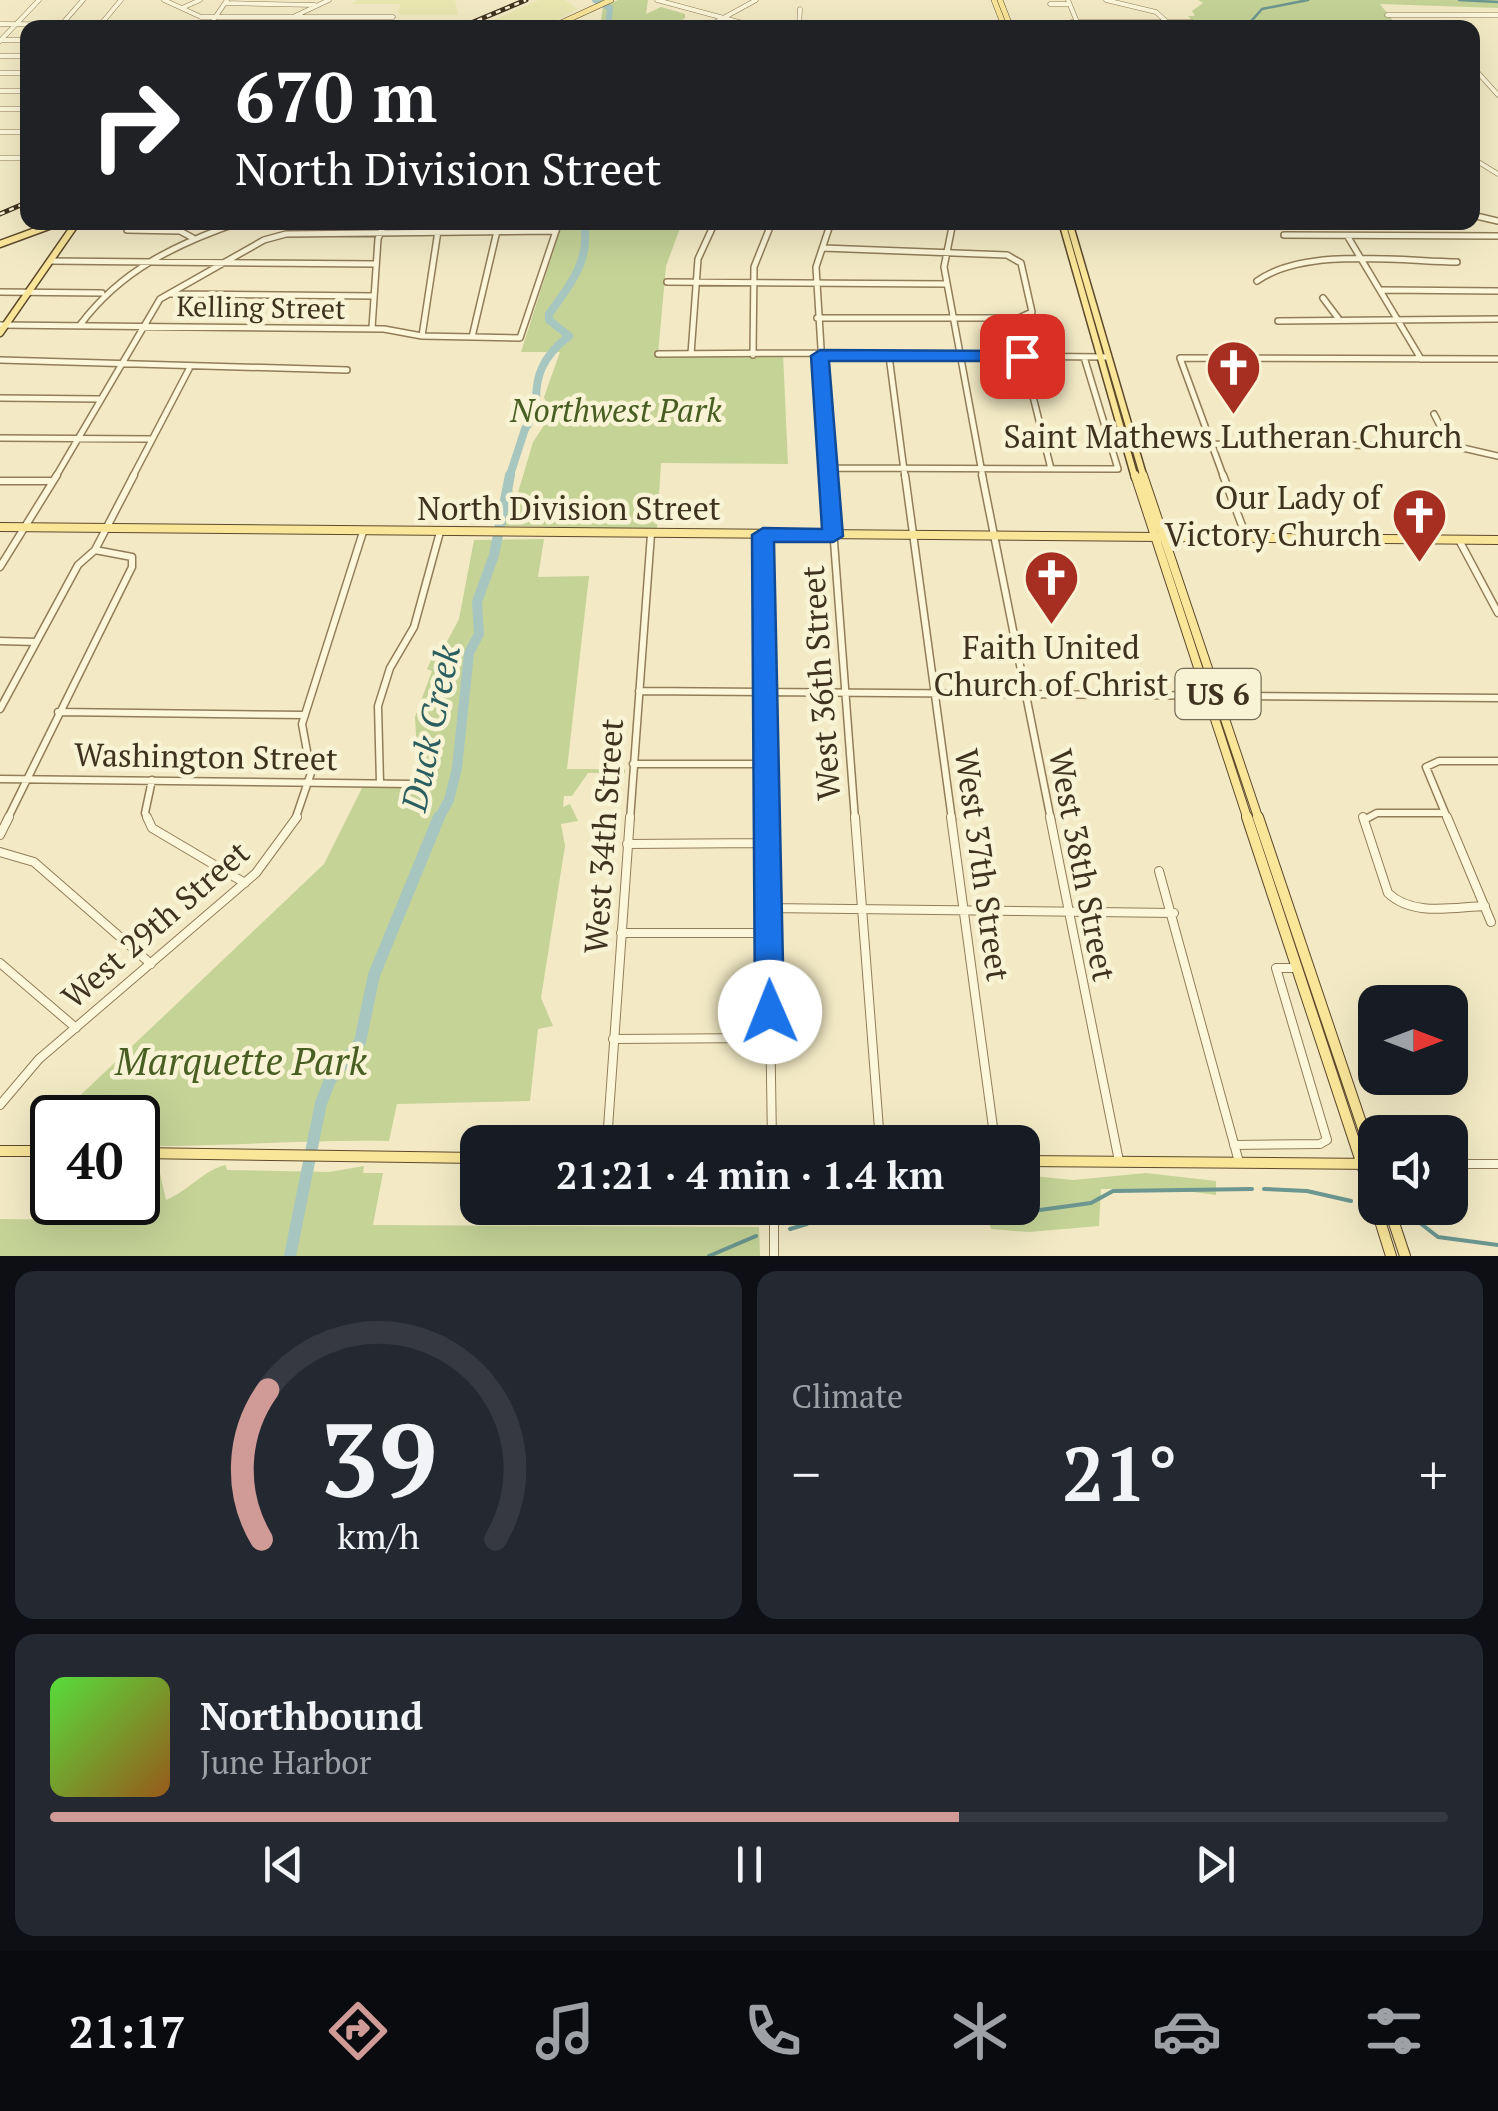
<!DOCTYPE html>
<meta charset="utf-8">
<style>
body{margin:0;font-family:"PT Serif",serif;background:#242831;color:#f1f3f6;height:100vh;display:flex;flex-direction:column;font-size:38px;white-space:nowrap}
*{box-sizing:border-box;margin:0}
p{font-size:32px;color:#9ea1a6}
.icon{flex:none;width:55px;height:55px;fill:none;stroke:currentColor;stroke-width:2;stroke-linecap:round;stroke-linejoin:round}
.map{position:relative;height:1256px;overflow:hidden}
.details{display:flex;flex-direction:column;gap:15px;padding:15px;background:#0d0f14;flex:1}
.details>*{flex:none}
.hud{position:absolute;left:20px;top:20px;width:1460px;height:210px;border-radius:20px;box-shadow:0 10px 40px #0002;background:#202124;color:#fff;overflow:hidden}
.needle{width:65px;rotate:90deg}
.tools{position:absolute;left:1358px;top:985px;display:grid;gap:20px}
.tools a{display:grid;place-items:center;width:110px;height:110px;border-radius:20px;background:#171b24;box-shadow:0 10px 40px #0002;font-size:50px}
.speed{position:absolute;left:30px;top:1095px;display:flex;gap:20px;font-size:50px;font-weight:700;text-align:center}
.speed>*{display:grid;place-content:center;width:130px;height:130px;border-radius:50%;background:#171b24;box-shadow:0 10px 40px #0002;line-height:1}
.speed .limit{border:5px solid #111;border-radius:15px;background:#fff;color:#111}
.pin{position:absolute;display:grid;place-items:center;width:85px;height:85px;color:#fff;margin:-42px;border-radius:20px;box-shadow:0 5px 15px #0006}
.me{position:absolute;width:110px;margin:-55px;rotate:359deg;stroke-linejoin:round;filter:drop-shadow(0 0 8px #0008)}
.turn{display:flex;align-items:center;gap:35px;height:210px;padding:0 50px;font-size:45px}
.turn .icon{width:130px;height:130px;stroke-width:2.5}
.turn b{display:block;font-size:70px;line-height:85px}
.big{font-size:75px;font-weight:700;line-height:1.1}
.details .widget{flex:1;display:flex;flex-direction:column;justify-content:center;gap:15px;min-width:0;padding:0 35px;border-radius:20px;background:#242831}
.details .dial{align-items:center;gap:0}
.dial svg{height:260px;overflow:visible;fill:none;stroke:#363941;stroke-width:7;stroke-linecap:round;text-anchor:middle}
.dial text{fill:#f1f3f6;stroke:none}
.song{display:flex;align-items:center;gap:30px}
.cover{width:120px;height:120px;border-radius:15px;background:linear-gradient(135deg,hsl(110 70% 55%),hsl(30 70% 35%))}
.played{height:10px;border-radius:5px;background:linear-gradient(90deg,#d09b96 65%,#363941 65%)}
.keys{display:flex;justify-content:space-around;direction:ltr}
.heat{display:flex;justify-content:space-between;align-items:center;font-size:55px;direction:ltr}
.details .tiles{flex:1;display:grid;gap:15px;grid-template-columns:1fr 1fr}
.widget:last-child{grid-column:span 2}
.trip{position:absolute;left:460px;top:1125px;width:580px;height:100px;border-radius:20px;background:#171b24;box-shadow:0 10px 40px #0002;font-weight:700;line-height:100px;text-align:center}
.dock{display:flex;height:160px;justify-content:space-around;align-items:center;background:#090b0e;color:#9ea1a6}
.dock .icon{width:70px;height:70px}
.dock .selected{color:#d09b96}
.dock b{font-size:45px;color:#f1f3f6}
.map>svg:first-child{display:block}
.farmland{fill:#eae7b1}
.green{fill:#c5d397}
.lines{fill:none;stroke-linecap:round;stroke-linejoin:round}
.stream-far1{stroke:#6c9690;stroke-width:2.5}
.stream{stroke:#6c9690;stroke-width:4}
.river-far3{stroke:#a7c6c0;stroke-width:6}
.river-far2{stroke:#a7c6c0;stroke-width:8}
.river-far1{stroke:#a7c6c0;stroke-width:10}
.river{stroke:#a7c6c0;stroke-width:12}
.minor-far3-casing{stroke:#917d58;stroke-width:5}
.minor-far2-casing{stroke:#917d58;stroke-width:8}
.minor-far1-casing{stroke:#917d58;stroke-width:9}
.minor-casing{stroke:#917d58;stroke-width:10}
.major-far3-casing{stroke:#5e492d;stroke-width:6}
.major-far2-casing{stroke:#5e492d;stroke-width:9}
.major-far1-casing{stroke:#5e492d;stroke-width:10}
.major-casing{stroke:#5e492d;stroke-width:12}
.minor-far3{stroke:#fcf6da;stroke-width:4}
.minor-far2{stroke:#fcf6da;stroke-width:5}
.minor-far1{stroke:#fcf6da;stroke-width:6}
.minor{stroke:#fcf6da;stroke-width:8}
.major-far3{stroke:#f9e699;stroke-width:5}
.major-far2{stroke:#f9e699;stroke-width:6}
.major-far1{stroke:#f9e699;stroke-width:8}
.major{stroke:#f9e699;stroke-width:10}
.rail-casing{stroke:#3f321e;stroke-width:5}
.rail{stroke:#f9f3d5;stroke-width:2.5;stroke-dasharray:5;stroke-linecap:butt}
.route{fill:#1a73e8;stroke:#114b97;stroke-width:2.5}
.labels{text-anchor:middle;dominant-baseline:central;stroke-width:9;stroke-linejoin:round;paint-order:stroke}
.far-street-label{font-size:28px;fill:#3f321e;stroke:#f9f3d5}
.shield{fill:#f9f3d5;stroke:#776c55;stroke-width:2.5}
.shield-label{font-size:30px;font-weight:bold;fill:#3f321e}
.park-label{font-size:32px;font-style:italic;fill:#485e22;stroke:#f9f3d5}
.poi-label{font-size:32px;fill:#3f321e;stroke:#f9f3d5}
.street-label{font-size:32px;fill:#3f321e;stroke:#f9f3d5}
.water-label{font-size:35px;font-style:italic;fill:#2b5e60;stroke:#f9f3d5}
.near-park-label{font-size:38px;font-style:italic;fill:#485e22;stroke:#f9f3d5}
</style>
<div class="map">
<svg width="1498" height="1256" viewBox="0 0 1498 1256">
<rect width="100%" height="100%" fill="#f3eac5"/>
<!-- farmland -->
<path class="farmland" d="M357,0H455L458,15H402L398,13L400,4H352Z
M539,0H565L578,9L553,22L528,26L543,27H463H490L489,22Z"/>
<!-- green -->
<path class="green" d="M618,0H648L646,14L661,7L685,14V18L672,27H611L608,21L609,27L600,25L603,7Z
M1198,0H1498V8L1380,4L1398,27H1199L1188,16H1195L1192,11L1203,3Z
M682,223L666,266L658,354L783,353L788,464L661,463L657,529L502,526L512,484L514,506L533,442L543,427L548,408L544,397L560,352H521L562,224Z
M544,539L538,577L589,576L567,769H625V773H588L572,796H564L563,807L570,804L578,821L561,824L565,846L541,998L553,1026L538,1029L530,1101L397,1104L389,1141C304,1139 222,1147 138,1146V1118L64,1117L68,1107L324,864L362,788L419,787L415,717L432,671L427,669L434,654L442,651L459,619L474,540Z
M138,1160H157L166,1200C190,1190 203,1170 226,1165L227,1170L329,1172L364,1166L363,1173H383L373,1225L759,1227L760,1256H0V1219L74,1220L89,1203L138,1202Z
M1146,1173L1216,1181V1195L1171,1189H1101L1099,1226L1029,1232L991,1229L985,1208H1022L1023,1175L1073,1180Z"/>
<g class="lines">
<!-- stream-far1 -->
<path class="stream-far1" d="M1459,0L1498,2
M561,27L567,28
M466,28L539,26
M593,28H604
M1245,28L1262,9L1308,0"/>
<!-- stream -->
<path class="stream" d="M1264,1189L1307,1191L1351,1201
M879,1208H891
M982,1208L1010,1214L1091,1203L1113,1191L1252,1189
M1407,1213L1438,1237L1498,1245
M790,1229L807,1224L827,1208
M709,1256L756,1236"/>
<!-- river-far3 -->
<path class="river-far3" d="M595,0L610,8L608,28"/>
<!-- river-far2 -->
<path class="river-far2" d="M509,478L525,429L537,411C533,377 543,356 569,336L549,320V314C569,287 593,257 583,222"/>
<!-- river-far1 -->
<path class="river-far1" d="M438,820L449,800L457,768L469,653L479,634L477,602L494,555L510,475"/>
<!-- river -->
<path class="river" d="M290,1256L321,1103L330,1080L360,1042L374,975L439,817"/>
<defs>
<path id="minor-far3" d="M164,0L201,17H393
M657,0L761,28
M1068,0L1077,22
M1106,0L1156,12L1167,22
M225,3L315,5
M1050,4H1068
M182,8L200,0
M1387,15H1498
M295,16L329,0
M0,24L146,25
M62,24L83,0
M101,24L121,0
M208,28L227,0
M705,28L756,0
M799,28L800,9
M1043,28L1072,22H1192
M2,40H28
M0,41L39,0
M0,56H28
M1472,66L1498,95
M0,73H28
M0,91H28
M0,109H28
M0,132H28
M0,158H28
M1472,158L1498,174"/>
<path id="minor-far2" d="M1472,215L1498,221
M953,222L944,267L983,478
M127,230L180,231L193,238
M1284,235L1498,236
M1348,237L1421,359
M50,261L376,264
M1257,281C1305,247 1400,261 1457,262
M667,282L946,284
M1382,290L1498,291
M0,292L102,293
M170,294L374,296
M1323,298L1338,318
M817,318H1019L1032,312L1021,263L1007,255L823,248
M1278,321L1498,319
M0,325L384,329L422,336L520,338L559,222
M80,325C121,270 176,244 240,222
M372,328L378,239L385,222
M422,336L438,231
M472,337L497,231
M658,354L820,353
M691,354L698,259L715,222
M753,355L754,267L772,222
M820,355L1107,357
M889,356L905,478
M1023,356L1051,469
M0,360L347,370
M0,398L99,399
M1434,414L1450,445
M0,438L151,439
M1211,444L1454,446L1498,456
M827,468L1118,469L1084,357
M55,478L160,299L264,240L286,234L556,231
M132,478L189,369
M829,478L816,267L831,222
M1224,478L1180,358L1498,359"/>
<path id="minor-far1" d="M829,475L855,820
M905,475L952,820
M982,475L1051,820
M1223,475L1247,539
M0,481H53
M763,535L767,820
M1459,540L1498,613
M0,567L57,475
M0,641L36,642
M639,691L1498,698
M0,709L78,565L95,550L134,475
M58,712L305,715
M633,764H766
M0,779L412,784
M380,783L378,706L390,668L414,627L440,532
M7,820L132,567V557L95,550
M148,820L145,813L152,780
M295,820L311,773L302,724L363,532
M630,820L651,534
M1364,820L1377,813H1443
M1448,820L1426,767L1439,761H1498"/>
<path id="minor" d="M147,817L152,828L245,883
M767,817L772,1142
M855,817L880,1142
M951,817L995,1142
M1050,817L1119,1161
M1363,817L1388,893C1413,917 1454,907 1485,906
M1447,817L1491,922
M0,835L9,817
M627,844L767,843
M0,852L34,862L151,964
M1159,871L1239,1162
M768,908L1174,913
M621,933H768
M0,963L76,1028
M613,1039L770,1038
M0,1105L39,1059L256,873L297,817
M607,1142L630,817
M1234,1145L1320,1144L1327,1140L1276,968H1297
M1450,1164H1498
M774,1208V1256
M603,1220L604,1208"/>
<path id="major-far3" d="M994,0L1005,28
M1000,0L1011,28
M550,28L611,0"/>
<path id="major-far2" d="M1062,222L1135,478
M1069,222L1144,478
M0,244L60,222
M0,333L77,222"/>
<path id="major-far1" d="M1135,475L1248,820
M1143,475L1259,820
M0,527L1498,540"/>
<path id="major" d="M1247,817L1375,1204
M1258,817L1375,1164
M0,1151H52
M138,1153L478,1158
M1022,1161L1375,1164
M1376,1208L1391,1256
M1389,1208L1405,1256"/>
</defs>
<!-- minor-far3 casing -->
<use href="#minor-far3" class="minor-far3-casing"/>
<!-- minor-far2 casing -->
<use href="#minor-far2" class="minor-far2-casing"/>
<!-- minor-far1 casing -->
<use href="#minor-far1" class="minor-far1-casing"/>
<!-- minor casing -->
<use href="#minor" class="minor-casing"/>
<!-- major-far3 casing -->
<use href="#major-far3" class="major-far3-casing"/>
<!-- major-far2 casing -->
<use href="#major-far2" class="major-far2-casing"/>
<!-- major-far1 casing -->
<use href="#major-far1" class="major-far1-casing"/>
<!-- major casing -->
<use href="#major" class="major-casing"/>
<!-- minor-far3 -->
<use href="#minor-far3" class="minor-far3"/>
<!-- minor-far2 -->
<use href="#minor-far2" class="minor-far2"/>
<!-- minor-far1 -->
<use href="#minor-far1" class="minor-far1"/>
<!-- minor -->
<use href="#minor" class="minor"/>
<!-- major-far3 -->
<use href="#major-far3" class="major-far3"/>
<!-- major-far2 -->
<use href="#major-far2" class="major-far2"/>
<!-- major-far1 -->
<use href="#major-far1" class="major-far1"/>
<!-- major -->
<use href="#major" class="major"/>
<defs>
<path id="rail" d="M459,28L526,0
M0,214L28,202"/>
</defs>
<!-- rail casing -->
<use href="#rail" class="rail-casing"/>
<!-- rail -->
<use href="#rail" class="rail"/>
</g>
<!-- route -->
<path class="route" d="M820,350L1022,351L1032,356L1022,361H829L843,536L833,542H774L784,1012L780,1021L770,1024L759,1021L755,1012L752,535L763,528L822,529L811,356Z"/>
<!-- icons -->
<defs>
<symbol id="church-pin" viewBox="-11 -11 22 30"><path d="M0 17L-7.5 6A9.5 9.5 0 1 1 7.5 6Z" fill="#a72f21" stroke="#f9f3d5"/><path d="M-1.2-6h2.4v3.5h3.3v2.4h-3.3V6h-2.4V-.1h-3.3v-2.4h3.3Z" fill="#fff"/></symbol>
</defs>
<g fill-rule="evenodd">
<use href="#church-pin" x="1202" y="336" width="63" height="86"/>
<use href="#church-pin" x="1388" y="484" width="63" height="86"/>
<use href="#church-pin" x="1020" y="546" width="63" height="86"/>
</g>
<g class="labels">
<!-- far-street labels -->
<g class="far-street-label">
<text transform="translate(261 307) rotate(1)">Kelling Street</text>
</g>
<!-- shield labels -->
<rect class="shield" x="1175.5" y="669" width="85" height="50" rx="8"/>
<g class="shield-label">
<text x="1218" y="694">US 6</text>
</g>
<!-- park labels -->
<g class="park-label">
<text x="616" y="410">Northwest Park</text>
</g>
<!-- poi labels -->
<g class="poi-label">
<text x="1233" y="436">Saint Mathews Lutheran Church</text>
<text x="1381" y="497" text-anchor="end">Our Lady of<tspan x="1381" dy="37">Victory Church</tspan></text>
<text x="1051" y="647">Faith United<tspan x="1051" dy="37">Church of Christ</tspan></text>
</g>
<!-- street labels -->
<g class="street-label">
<text x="569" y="508">North Division Street</text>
<text transform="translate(820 683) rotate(-94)">West 36th Street</text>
<text transform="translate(206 756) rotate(1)">Washington Street</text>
<text transform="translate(603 836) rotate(-86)">West 34th Street</text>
<text transform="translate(983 865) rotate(82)">West 37th Street</text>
<text transform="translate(1083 865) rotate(79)">West 38th Street</text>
<text transform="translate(155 924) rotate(-41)">West 29th Street</text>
</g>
<!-- water labels -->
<g class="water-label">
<text transform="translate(430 728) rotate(-78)">Duck Creek</text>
</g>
<!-- near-park labels -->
<g class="near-park-label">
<text x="241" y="1061">Marquette Park</text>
</g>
</g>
</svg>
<div class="tools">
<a><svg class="needle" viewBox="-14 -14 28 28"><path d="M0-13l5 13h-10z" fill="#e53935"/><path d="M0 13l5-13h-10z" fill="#9ea1a6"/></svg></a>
<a><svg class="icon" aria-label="sound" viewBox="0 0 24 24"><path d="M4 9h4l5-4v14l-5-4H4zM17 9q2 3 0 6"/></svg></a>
</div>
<div class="speed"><div class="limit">40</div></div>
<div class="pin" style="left:1022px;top:356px;background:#d93025"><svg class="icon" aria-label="arrive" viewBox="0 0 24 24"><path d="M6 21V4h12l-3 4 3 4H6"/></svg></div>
<svg class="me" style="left:770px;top:1012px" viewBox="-20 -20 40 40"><circle r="19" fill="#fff"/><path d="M0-13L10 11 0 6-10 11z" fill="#1a73e8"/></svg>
<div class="trip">21:21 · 4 min · 1.4 km</div>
<div class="hud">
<div class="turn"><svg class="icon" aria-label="right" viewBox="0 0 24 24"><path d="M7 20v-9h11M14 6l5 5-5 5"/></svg><div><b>670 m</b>North Division Street</div></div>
</div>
</div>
<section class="details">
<div class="tiles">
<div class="widget dial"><svg viewBox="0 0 100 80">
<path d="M14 69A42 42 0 1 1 86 69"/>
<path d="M14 69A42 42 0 0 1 16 23" stroke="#d09b96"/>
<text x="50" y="56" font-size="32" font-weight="700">39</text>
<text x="50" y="72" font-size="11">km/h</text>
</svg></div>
<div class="widget"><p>Climate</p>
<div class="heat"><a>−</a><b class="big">21°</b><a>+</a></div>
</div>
<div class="widget">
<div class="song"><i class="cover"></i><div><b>Northbound</b><p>June Harbor</p></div></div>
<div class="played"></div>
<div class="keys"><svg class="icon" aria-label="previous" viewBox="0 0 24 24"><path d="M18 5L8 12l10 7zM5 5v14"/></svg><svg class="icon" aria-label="pause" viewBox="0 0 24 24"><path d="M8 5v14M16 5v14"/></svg><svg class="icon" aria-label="next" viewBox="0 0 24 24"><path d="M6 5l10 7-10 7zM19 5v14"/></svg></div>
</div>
</div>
</section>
<nav class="dock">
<b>21:17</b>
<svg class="icon selected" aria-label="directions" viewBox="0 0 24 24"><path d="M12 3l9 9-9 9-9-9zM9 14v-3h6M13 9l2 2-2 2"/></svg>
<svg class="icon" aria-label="music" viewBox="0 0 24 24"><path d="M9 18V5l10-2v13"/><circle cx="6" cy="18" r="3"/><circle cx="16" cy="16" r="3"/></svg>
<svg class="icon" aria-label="phone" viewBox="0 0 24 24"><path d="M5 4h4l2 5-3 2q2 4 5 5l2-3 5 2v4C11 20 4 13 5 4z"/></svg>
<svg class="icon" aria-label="climate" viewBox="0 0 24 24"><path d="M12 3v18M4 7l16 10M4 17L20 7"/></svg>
<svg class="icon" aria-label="car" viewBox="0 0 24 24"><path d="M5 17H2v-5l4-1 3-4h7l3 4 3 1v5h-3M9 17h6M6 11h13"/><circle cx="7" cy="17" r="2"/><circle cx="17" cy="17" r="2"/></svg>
<svg class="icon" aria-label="filters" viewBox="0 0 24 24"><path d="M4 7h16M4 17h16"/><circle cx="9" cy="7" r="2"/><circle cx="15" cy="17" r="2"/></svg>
</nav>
